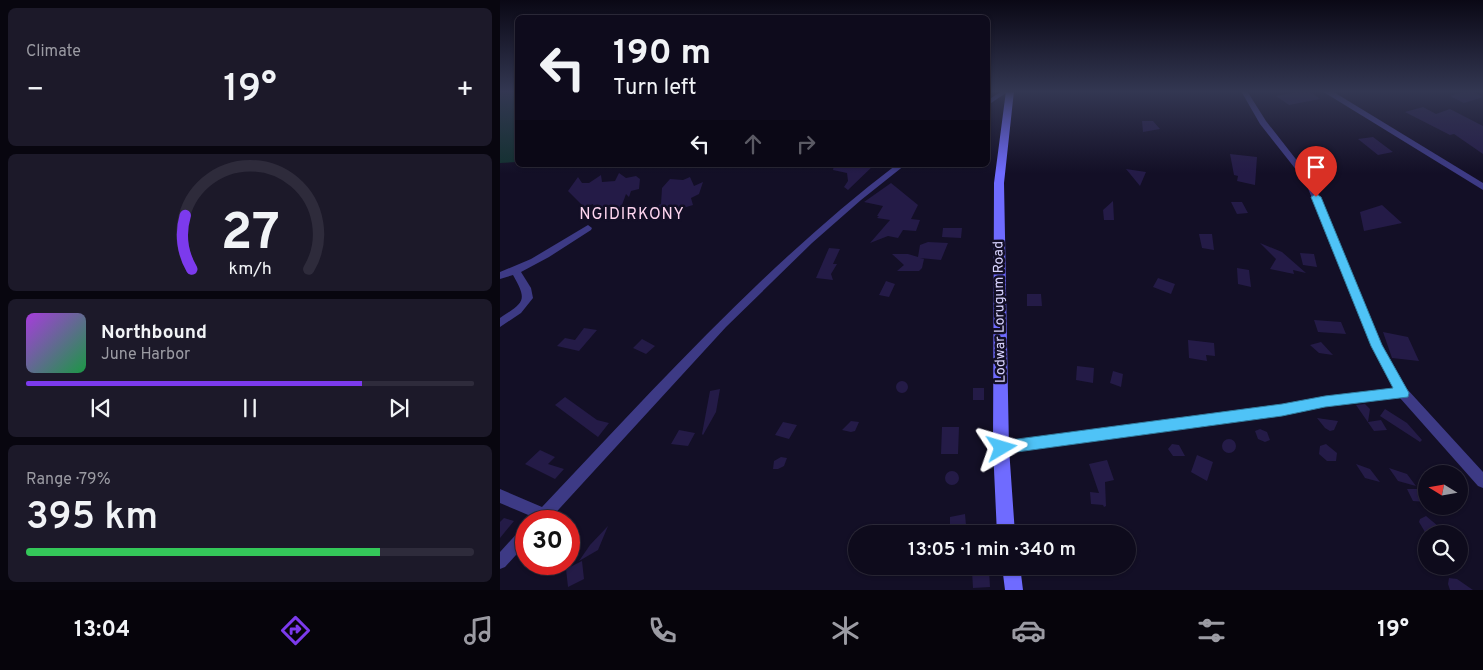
<!DOCTYPE html>
<meta charset="utf-8">
<style>
body{margin:0;font-family:Overpass,sans-serif;background:#1c1929;color:#f1f3f6;height:100vh;display:flex;flex-direction:column;font-size:19px;white-space:nowrap}
*{box-sizing:border-box;margin:0}
p{font-size:16px;color:#9b9ba3}
.icon{flex:none;width:28px;height:28px;fill:none;stroke:currentColor;stroke-width:2;stroke-linecap:round;stroke-linejoin:round}
.map{position:relative;flex:1;overflow:hidden}
.sheet{display:flex;flex-direction:column;gap:8px;padding:8px;background:#08060f;width:500px}
.sheet>*{flex:none}
.guide{position:absolute;left:15px;top:15px;width:475px;height:152px;border-radius:8px;box-shadow:0 1px 4px #0004,0 0 0 1px #2e2b3b;background:#0e0b1c;color:#f1f3f6;overflow:hidden}
.needle{width:32px;rotate:281deg}
.controls{position:absolute;left:918px;top:465px;display:grid;gap:10px}
.controls a{display:grid;place-items:center;width:50px;height:50px;border-radius:50%;background:#0e0b1c;box-shadow:0 1px 4px #0004,0 0 0 1px #2e2b3b;font-size:25px}
.speed{position:absolute;left:15px;top:510px;display:flex;gap:10px;font-size:25px;font-weight:700;text-align:center}
.speed>*{display:grid;place-content:center;width:65px;height:65px;border-radius:50%;background:#0e0b1c;box-shadow:0 1px 4px #0004,0 0 0 1px #2e2b3b;line-height:1}
.speed .limit{border:8px solid #d22;background:#fff;color:#111}
.pin{position:absolute;display:grid;place-items:center;width:42px;height:42px;color:#fff;margin:-51px -21px;border-radius:50% 50% 50% 0;rotate:-45deg;box-shadow:0 0 5px #0007}
.pin .icon{rotate:45deg}
.me{position:absolute;width:55px;margin:-28px;rotate:83deg;stroke-linejoin:round;filter:drop-shadow(0 0 4px #0008)}
.turn{display:flex;align-items:center;gap:18px;height:105px;padding:0 15px;font-size:22px}
.turn .icon{width:65px;height:65px;stroke-width:2.5}
.turn b{display:block;font-size:35px;line-height:42px}
.lanes{display:flex;align-items:center;height:48px;padding:0 15px;background:#0003;justify-content:center;gap:25px;direction:ltr}
.lanes .off{opacity:.35}
.big{font-size:38px;font-weight:600;line-height:1.1}
.sheet .tile{flex:1;display:flex;flex-direction:column;justify-content:center;gap:8px;min-width:0;padding:0 18px;border-radius:8px;background:#1c1929}
.sheet .dial{align-items:center;gap:0}
.dial svg{height:130px;overflow:visible;fill:none;stroke:#2e2b3b;stroke-width:7;stroke-linecap:round;text-anchor:middle}
.dial text{fill:#f1f3f6;stroke:none}
.song{display:flex;align-items:center;gap:15px}
.cover{width:60px;height:60px;border-radius:8px;background:linear-gradient(135deg,hsl(280 70% 55%),hsl(140 70% 35%))}
.played{height:5px;border-radius:2px;background:linear-gradient(90deg,#7c3aed 75%,#2e2b3b 75%)}
.keys{display:flex;justify-content:space-around;direction:ltr}
.heat{display:flex;justify-content:space-between;align-items:center;font-size:28px;direction:ltr}
.charge{height:8px;border-radius:4px;background:linear-gradient(90deg,#34c759 79%,#2e2b3b 0)}
.trip{position:absolute;left:348px;top:525px;width:288px;height:50px;border-radius:25px;background:#0e0b1c;box-shadow:0 1px 4px #0004,0 0 0 1px #2e2b3b;font-weight:600;line-height:50px;text-align:center}
.tab-bar{display:flex;height:80px;justify-content:space-around;align-items:center;background:#06040b;color:#9b9ba3}
.tab-bar .icon{width:35px;height:35px}
.tab-bar .current{color:#7c3aed}
.tab-bar b{font-size:22px;color:#f1f3f6}
main{display:flex;flex:1;min-height:0}
.map>svg:first-child{display:block}
.green{fill:#12302f}
.building{fill:#241b47}
.lines{fill:none;stroke-linecap:round;stroke-linejoin:round}
.minor{fill:#3d3a85;fill-rule:evenodd}
.tertiary{fill:#3d3a85;fill-rule:evenodd}
.secondary{fill:#6f6bff;fill-rule:evenodd}
.route{fill:#4fc3f7;stroke:#337fa1}
.labels{text-anchor:middle;dominant-baseline:central;stroke-width:5;stroke-linejoin:round;paint-order:stroke}
.street-label{font-size:14px;fill:#d9d4ff;stroke:#130f26}
.quarter-label{font-size:16px;letter-spacing:1px;fill:#ffd6f0;stroke:#130f26}
</style>
<main>
<section class="sheet">
<div class="tile"><p>Climate</p>
<div class="heat"><a>−</a><b class="big">19°</b><a>+</a></div>
</div>
<div class="tile dial"><svg viewBox="0 0 100 80">
<path d="M14 69A42 42 0 1 1 86 69"/>
<path d="M14 69A42 42 0 0 1 10 36" stroke="#7c3aed"/>
<text x="50" y="56" font-size="32" font-weight="700">27</text>
<text x="50" y="72" font-size="11">km/h</text>
</svg></div>
<div class="tile">
<div class="song"><i class="cover"></i><div><b>Northbound</b><p>June Harbor</p></div></div>
<div class="played"></div>
<div class="keys"><svg class="icon" aria-label="previous" viewBox="0 0 24 24"><path d="M18 5L8 12l10 7zM5 5v14"/></svg><svg class="icon" aria-label="pause" viewBox="0 0 24 24"><path d="M8 5v14M16 5v14"/></svg><svg class="icon" aria-label="next" viewBox="0 0 24 24"><path d="M6 5l10 7-10 7zM19 5v14"/></svg></div>
</div>
<div class="tile"><p>Range · 79%</p><b class="big">395 km</b><div class="charge"></div></div>
</section>
<div class="map">
<svg width="983" height="590" viewBox="0 0 983 590">
<rect width="100%" height="100%" fill="#130f26"/>
<!-- green -->
<path class="green" d="M0,91H17V162L0,163Z"/>
<!-- building -->
<path class="building" d="M802,91H809L820,99L789,105L776,96Z
M966,91H972L983,97L964,103L950,96Z
M923,107L936,114L950,109L983,126V154L954,134L950,135L905,112Z
M642,121H653L660,129L643,132Z
M873,137L893,152L878,155L858,139Z
M730,154L757,157L755,185L737,181L738,176L734,175Z
M820,158L834,172L819,171L809,159Z
M334,165L359,167L360,165H374L348,190L344,187L348,181L347,173L333,170Z
M626,169L646,172L640,186Z
M119,173L126,178L136,176L140,179L139,189L131,191L129,197L126,194L122,205L111,216L110,209L96,212L93,204L84,207L68,191L78,177L82,183H89L101,175L102,182L115,181Z
M190,177L194,186L203,182L199,194L191,198L193,205L183,208L178,216L171,214L166,216L160,211L151,221L147,210L161,204L162,188L170,179L183,180Z
M391,183L418,205L411,219L420,220L416,231L403,230L398,238L388,236L370,243L390,220L377,218L379,216H377L383,206L364,202Z
M613,201L614,220H604L603,210Z
M731,202H742L748,213L737,214Z
M882,205L902,223L864,231L860,212Z
M443,228H462L461,238L442,237Z
M699,234H712L714,250L702,248Z
M428,242L448,243L441,260L420,258L424,259L422,268L419,271H397L404,265L392,254H408L418,257L420,245Z
M760,243L782,252L806,273L793,270L794,274L770,269L776,259Z
M329,248L340,249L333,264H337L331,274L333,280L316,278Z
M800,253L814,254L817,267L803,265Z
M737,268L749,270L751,287L738,284Z
M658,278L675,284L671,294L653,287Z
M386,281L395,284L389,297L379,295Z
M527,294H541L542,306H527Z
M814,320L841,322L846,334L818,332Z
M84,328L97,330L79,351L57,346L65,338L75,340Z
M883,332L908,337L919,361L892,358Z
M142,339L155,346L146,354L133,348Z
M688,340L714,343L715,356L706,355L707,361L689,358Z
M821,342L833,355L819,353L810,345Z
M577,366L594,368L593,383L576,380Z
M613,371L623,374L621,387L610,383Z
M396 387a6 6 0 1 1 12 0a6 6 0 1 1-12 0Z
M473,388H484V400H473Z
M220,389L216,412L203,435L202,434L210,391Z
M65,397L97,420L109,423L98,437L55,405Z
M865,404L870,409L868,422L881,420L887,430L874,431L856,405Z
M885,409L907,423L922,440L920,442L880,416Z
M817,418L838,421L834,430L830,431L825,428Z
M351,421L359,422L355,431L351,432L342,430Z
M283,422L297,425L289,439L275,435Z
M442,427H459L458,454H441Z
M760,429L767,432L770,440L765,442L758,439L755,431Z
M179,430L195,433L188,446L171,444Z
M722 446a7 7 0 1 1 14 0a7 7 0 1 1-14 0Z
M672,444L679,445L685,456H673L668,449Z
M826,444L837,453L836,461H827L819,454L820,446Z
M40,450L55,457L48,464L64,469L55,479L25,464Z
M697,455L713,462L707,481L691,472Z
M281,457L287,458L284,466L278,469H273L274,461Z
M607,460L614,480L605,482L606,506L604,507L603,505L591,504L590,492L599,493L589,464Z
M856,464L870,469L880,482L865,478Z
M889,468L907,474L916,486L898,481Z
M445 478a7 7 0 1 1 14 0a7 7 0 1 1-14 0Z
M907,489H921L926,502L913,501Z
M465,514L466,525L450,527V517Z
M926,516L938,526L941,534H928L925,532L919,522L920,519Z
M4,518L14,521L0,538V522Z
M108,526L98,550L79,561L90,545Z
M82,561L84,579L68,587L66,569Z
M489,570L490,587L473,588L472,571Z
M949,578L957,579L973,590H950L948,584Z"/>
<g class="lines">
<!-- minor -->
<path class="minor" d="M502,91H509L488,105V100Z
M741,91H747L766,121L813,181L882,345L907,389L983,472V488L978,486L900,398L825,406L782,415L501,454L497,452L495,448L497,444L501,442L782,405L825,396L895,389L872,346L805,181L760,124Z
M396,165H405L361,200L312,243L226,327L49,520L47,521H31L33,517L0,503V489L42,507C155,388 265,265 396,165Z
M88,225L92,228L91,230L49,257L21,272L31,288L33,298L21,313L0,327V318C24,302 28,301 13,275L0,279V272L31,259Z
M26,527V544L5,567L0,569V552L21,529Z"/>
<!-- tertiary -->
<path class="tertiary" d="M822,91H832L983,183V190Z"/>
<!-- secondary -->
<path class="secondary" d="M506,91H514L504,183L509,448L515,534H497L493,448L494,183Z
M502,566H520L523,590H505Z"/>
</g>
<!-- sky -->
<linearGradient id="sky" x2="0" y2="1"><stop stop-color="#0a0815"/><stop offset="0.53" stop-color="#333752"/><stop offset="1" stop-color="#333752" stop-opacity="0"/></linearGradient>
<rect width="983" height="173" fill="url(#sky)"/>
<!-- route -->
<path class="route" d="M816,194L821,197L882,345L909,393L908,397L825,407L782,416L502,454L496,453L494,448L496,443L502,441L782,404L825,396L893,388L871,346L811,197Z"/>
<g class="labels">
<!-- street labels -->
<g class="street-label">
<text transform="translate(500 312) rotate(-91)">Lodwar Lorugum Road</text>
</g>
<!-- quarter labels -->
<g class="quarter-label">
<text x="132" y="215">NGIDIRKONY</text>
</g>
</g>
</svg>
<div class="controls">
<a><svg class="needle" viewBox="-14 -14 28 28"><path d="M0-13l5 13h-10z" fill="#e53935"/><path d="M0 13l5-13h-10z" fill="#9b9ba3"/></svg></a>
<a><svg class="icon" aria-label="search" viewBox="0 0 24 24"><circle cx="10" cy="10" r="6"/><path d="M15 15l6 6"/></svg></a>
</div>
<div class="speed"><div class="limit">30</div></div>
<div class="pin" style="left:816px;top:197px;background:#d93025"><svg class="icon" aria-label="arrive" viewBox="0 0 24 24"><path d="M6 21V4h12l-3 4 3 4H6"/></svg></div>
<svg class="me" style="left:502px;top:448px" viewBox="-20 -20 40 40"><path d="M0-17L14 15 0 8-14 15z" fill="#4fc3f7" stroke="#fff" stroke-width="4"/></svg>
<div class="trip">13:05 · 1 min · 340 m</div>
<div class="guide">
<div class="turn"><svg class="icon" aria-label="left" viewBox="0 0 24 24"><path d="M17 20v-9H6M10 6l-5 5 5 5"/></svg><div><b>190 m</b>Turn left</div></div>
<div class="lanes"><svg class="icon" aria-label="left" viewBox="0 0 24 24"><path d="M17 20v-9H6M10 6l-5 5 5 5"/></svg><svg class="icon off" aria-label="ahead" viewBox="0 0 24 24"><path d="M12 20V5M6 11l6-6 6 6"/></svg><svg class="icon off" aria-label="right" viewBox="0 0 24 24"><path d="M7 20v-9h11M14 6l5 5-5 5"/></svg></div>
</div>
</div>
</main>
<nav class="tab-bar">
<b>13:04</b>
<svg class="icon current" aria-label="directions" viewBox="0 0 24 24"><path d="M12 3l9 9-9 9-9-9zM9 14v-3h6M13 9l2 2-2 2"/></svg>
<svg class="icon" aria-label="music" viewBox="0 0 24 24"><path d="M9 18V5l10-2v13"/><circle cx="6" cy="18" r="3"/><circle cx="16" cy="16" r="3"/></svg>
<svg class="icon" aria-label="phone" viewBox="0 0 24 24"><path d="M5 4h4l2 5-3 2q2 4 5 5l2-3 5 2v4C11 20 4 13 5 4z"/></svg>
<svg class="icon" aria-label="climate" viewBox="0 0 24 24"><path d="M12 3v18M4 7l16 10M4 17L20 7"/></svg>
<svg class="icon" aria-label="car" viewBox="0 0 24 24"><path d="M5 17H2v-5l4-1 3-4h7l3 4 3 1v5h-3M9 17h6M6 11h13"/><circle cx="7" cy="17" r="2"/><circle cx="17" cy="17" r="2"/></svg>
<svg class="icon" aria-label="filters" viewBox="0 0 24 24"><path d="M4 7h16M4 17h16"/><circle cx="9" cy="7" r="2"/><circle cx="15" cy="17" r="2"/></svg>
<b>19°</b>
</nav>
